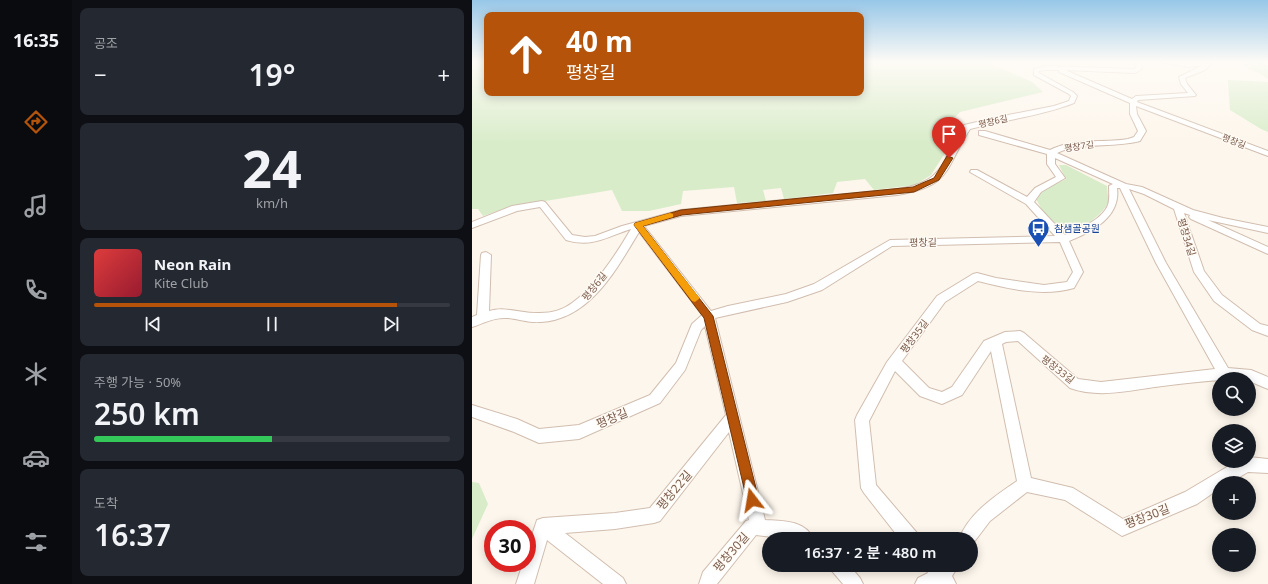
<!DOCTYPE html>
<html lang="ko">
<meta charset="utf-8">
<style>
body{margin:0;font-family:"Noto Sans","Noto Sans KR",sans-serif;background:#242831;color:#f1f3f6;height:100vh;display:flex;flex-direction:column;font-size:15px;white-space:nowrap}
*{box-sizing:border-box;margin:0}
p{font-size:13px;color:#9ea1a6}
.icon{flex:none;width:22px;height:22px;fill:none;stroke:currentColor;stroke-width:2;stroke-linecap:round;stroke-linejoin:round}
.map{position:relative;flex:1;overflow:hidden}
.sheet{display:flex;flex-direction:column;gap:8px;padding:8px;background:#0d0f14;width:400px}
.sheet>*{flex:none}
.banner{position:absolute;left:12px;top:12px;width:380px;height:84px;border-radius:8px;box-shadow:0 2px 10px #0003;background:#b45309;color:#fff;overflow:hidden}
.controls{position:absolute;left:740px;top:372px;display:grid;gap:8px}
.controls a{display:grid;place-items:center;width:44px;height:44px;border-radius:50%;background:#171b24;box-shadow:0 2px 10px #0003;font-size:20px}
.speed{position:absolute;left:12px;top:520px;display:flex;gap:8px;font-size:20px;font-weight:700;text-align:center}
.speed>*{display:grid;place-content:center;width:52px;height:52px;border-radius:50%;background:#171b24;box-shadow:0 2px 10px #0003;line-height:1}
.speed .limit{border:6px solid #d22;background:#fff;color:#111}
.pin{position:absolute;display:grid;place-items:center;width:34px;height:34px;color:#fff;margin:-41px -17px;border-radius:50% 50% 50% 0;rotate:-45deg;box-shadow:0 0 4px #0007}
.pin .icon{rotate:45deg}
.me{position:absolute;width:44px;margin:-22px;rotate:346deg;stroke-linejoin:round;filter:drop-shadow(0 0 3px #0008)}
.turn{display:flex;align-items:center;gap:14px;height:84px;padding:0 16px;font-size:18px}
.turn .icon{width:52px;height:52px;stroke-width:2.5}
.turn b{display:block;font-size:28px;line-height:34px}
.big{font-size:30px;font-weight:600;line-height:1.1}
.sheet .widget{flex:1;display:flex;flex-direction:column;justify-content:center;gap:6px;min-width:0;padding:0 14px;border-radius:8px;background:#242831}
.sheet .dial{align-items:center;gap:0}
.dial b{font-size:52px;line-height:1}
.song{display:flex;align-items:center;gap:12px}
.cover{width:48px;height:48px;border-radius:6px;background:linear-gradient(135deg,hsl(0 70% 55%),hsl(350 70% 35%))}
.played{height:4px;border-radius:2px;background:linear-gradient(90deg,#b45309 85%,#363941 85%)}
.keys{display:flex;justify-content:space-around;direction:ltr}
.heat{display:flex;justify-content:space-between;align-items:center;font-size:22px;direction:ltr}
.charge{height:6px;border-radius:3px;background:linear-gradient(90deg,#34c759 50%,#363941 0)}
.trip{position:absolute;left:290px;top:532px;width:216px;height:40px;border-radius:20px;background:#171b24;box-shadow:0 2px 10px #0003;font-weight:600;line-height:40px;text-align:center}
main{display:flex;flex:1;min-height:0}
.tab-bar{display:flex;flex-direction:column;width:72px;justify-content:space-around;align-items:center;background:#090b0e;color:#9ea1a6}
.tab-bar .icon{width:28px;height:28px}
.tab-bar .active{color:#b45309}
.tab-bar b{font-size:18px;color:#f1f3f6}
.map>svg:first-child{display:block}
.green{fill:#d8ecc9}
.lines{fill:none;stroke-linecap:round;stroke-linejoin:round}
.minor-casing{stroke:#d1beb0;stroke-width:2}
.minor{fill:#fff;fill-rule:evenodd}
.route{fill:#b45309;stroke:#753606}
.slow{fill:#f59e0b}
.labels{text-anchor:middle;dominant-baseline:central;stroke-width:3;stroke-linejoin:round;paint-order:stroke}
.far-street-label{font-size:9px;fill:#7a5c4d;stroke:#fffaf3}
.transit-label{font-size:10px;fill:#164399;stroke:#fffaf3;text-anchor:start}
.street-label{font-size:10px;fill:#7a5c4d;stroke:#fffaf3}
.near-street-label{font-size:12px;fill:#7a5c4d;stroke:#fffaf3}
</style>
<main>
<nav class="tab-bar">
<b>16:35</b>
<svg class="icon active" aria-label="directions" viewBox="0 0 24 24"><path d="M12 3l9 9-9 9-9-9zM9 14v-3h6M13 9l2 2-2 2"/></svg>
<svg class="icon" aria-label="music" viewBox="0 0 24 24"><path d="M9 18V5l10-2v13"/><circle cx="6" cy="18" r="3"/><circle cx="16" cy="16" r="3"/></svg>
<svg class="icon" aria-label="phone" viewBox="0 0 24 24"><path d="M5 4h4l2 5-3 2q2 4 5 5l2-3 5 2v4C11 20 4 13 5 4z"/></svg>
<svg class="icon" aria-label="climate" viewBox="0 0 24 24"><path d="M12 3v18M4 7l16 10M4 17L20 7"/></svg>
<svg class="icon" aria-label="car" viewBox="0 0 24 24"><path d="M5 17H2v-5l4-1 3-4h7l3 4 3 1v5h-3M9 17h6M6 11h13"/><circle cx="7" cy="17" r="2"/><circle cx="17" cy="17" r="2"/></svg>
<svg class="icon" aria-label="filters" viewBox="0 0 24 24"><path d="M4 7h16M4 17h16"/><circle cx="9" cy="7" r="2"/><circle cx="15" cy="17" r="2"/></svg>
</nav>
<section class="sheet">
<div class="widget"><p>공조</p>
<div class="heat"><a>−</a><b class="big">19°</b><a>+</a></div>
</div>
<div class="widget dial"><b>24</b><p>km/h</p></div>
<div class="widget">
<div class="song"><i class="cover"></i><div><b>Neon Rain</b><p>Kite Club</p></div></div>
<div class="played"></div>
<div class="keys"><svg class="icon" aria-label="previous" viewBox="0 0 24 24"><path d="M18 5L8 12l10 7zM5 5v14"/></svg><svg class="icon" aria-label="pause" viewBox="0 0 24 24"><path d="M8 5v14M16 5v14"/></svg><svg class="icon" aria-label="next" viewBox="0 0 24 24"><path d="M6 5l10 7-10 7zM19 5v14"/></svg></div>
</div>
<div class="widget"><p>주행 가능 · 50%</p><b class="big">250 km</b><div class="charge"></div></div>
<div class="widget"><p>도착</p><b class="big">16:37</b></div>
</section>
<div class="map">
<svg width="796" height="584" viewBox="0 0 796 584">
<rect width="100%" height="100%" fill="#fdf6ec"/>
<!-- green -->
<path class="green" d="M0,62H15V93H389V62H515L560,82L571,92L488,112L474,127L485,134L459,175L443,185L402,190L393,179L365,182L361,193L312,199L309,188L291,190L294,201L265,203L262,187L211,191L209,204L177,211H150L140,190L37,207L11,216L6,209H0Z
M772,62H796V79L787,73L772,67Z
M756,80L796,82V132L789,129L758,110Z
M587,165H594L635,186C635,191 637,198 636,202C632,215 606,231 594,235L570,210L563,197L579,186L594,179Z
M0,482L7,483L16,504L0,539Z"/>
<g class="lines">
<defs>
<path id="minor" d="M663,62H669L670,69L663,73L593,70L660,99L664,96L716,93L709,84L707,77L731,65L716,67L687,62H731L733,64L741,62L733,70L713,78L715,84L724,95L723,96L666,100L665,102L796,151V156L664,106L665,114L674,131L668,141C642,148 607,142 585,153L654,184L670,187L721,210L751,218L796,227V233L736,220L796,247V254L719,219L717,217L718,215L712,213L732,271L750,295L788,324L796,326V336L780,330L742,301L722,272L702,209L672,194L657,189L694,263L756,368L779,370L796,377V389L777,381V379C745,379 715,383 683,387C655,391 626,398 598,388L546,341L534,342L530,344L559,478L601,488L651,519L713,492L765,461H777V457L796,459V473L776,472L757,483H747V489L725,504L650,536L593,500L555,492L518,521L499,546V539H487C498,512 522,497 545,481L519,351L490,395L470,404L448,396L423,371L397,421L404,485L445,533L447,539H428L392,493L389,488L383,420L385,415L415,362L465,296L501,274L505,273L524,278L572,285L595,282L601,272L588,242L420,246L350,290L315,302L243,318L293,520C310,521 334,520 341,539H319L284,535L245,584H227L231,572L274,521L277,520L257,432L188,521L182,523L143,529L93,533L151,578L154,584H131L75,540L62,584H44L51,563H55V550L65,520L71,518L143,513L178,508L254,415L233,326L229,330L213,370L188,403L107,439L67,443L42,432L0,417V405L45,419L67,429L107,425L178,395L204,363L220,324L230,315L167,232C144,270 118,319 69,322C57,323 47,319 36,318C22,317 12,323 0,327V317L5,315L9,255L10,253L14,252L19,255L17,311C35,306 50,314 68,313C79,313 91,310 100,303C123,287 145,253 159,229C134,237 120,248 94,240L68,207L45,211L0,228V222L40,206L70,201L73,202L100,235L113,237L123,236L150,226L209,210L425,189C475,182 468,161 492,125L531,116L582,106L597,101L599,96L597,94L562,75V69L574,66L662,69L664,68ZM574,70H587V72L658,103V114L666,131L662,137L656,139C630,143 602,138 578,150L513,131H507V135L575,154V164L584,177L563,188L555,197L505,170H499L498,172L554,204L583,236L418,240L342,284L314,294L256,306L239,311L172,226L209,216L425,195C480,186 472,170 498,129C532,120 569,116 602,103L605,96L601,92L567,73V71ZM583,158L641,184L637,186C637,192 638,198 636,205C630,220 607,229 593,235L562,202L569,192L593,178L583,164ZM645,188H648L684,263L743,369L629,382L606,379L552,333L548,331L533,332L512,341L480,387L470,392L457,388L430,361L473,302L506,281C537,289 571,297 602,288L611,272L597,241C620,232 649,217 645,188Z
M788,62H796V66L789,63Z
M357,565H377L388,578L391,584H371L360,571Z
M452,565H487L480,576L484,584H443L446,578L456,573Z"/>
</defs>
<!-- minor casing -->
<use href="#minor" class="minor-casing"/>
<!-- minor -->
<use href="#minor" class="minor"/>
</g>
<!-- sky -->
<linearGradient id="sky" x2="0" y2="1"><stop stop-color="#97c7e8"/><stop offset="0.43" stop-color="#fefbf6"/><stop offset="1" stop-color="#fefbf6" stop-opacity="0"/></linearGradient>
<rect width="796" height="144" fill="url(#sky)"/>
<!-- route -->
<path class="route" d="M475,156L481,158L467,180L442,192L210,215L171,226L241,316L287,500L285,505L280,507L276,505L232,318L162,225L163,223L209,210L441,187L462,178Z"/>
<!-- slow -->
<path class="slow" d="M198,213L201,214V217L171,226L226,296L228,298L223,302L220,301L162,225L163,223Z"/>
<!-- icons -->
<defs>
<symbol id="bus-pin" viewBox="-11 -11 22 30"><path d="M0 17L-7.5 6A9.5 9.5 0 1 1 7.5 6Z" fill="#1a4fb4" stroke="#fffaf3"/><path d="M-5-6H5V4H4V6H2V4H-2V6H-4V4H-5ZM-3.5-4V0h7V-4ZM-3.5 1.2v1.5H-2V1.2ZM2 1.2v1.5H3.5V1.2Z" fill="#fff"/></symbol>
</defs>
<g fill-rule="evenodd">
<use href="#bus-pin" x="554" y="216" width="25" height="34"/>
</g>
<g class="labels">
<!-- far-street labels -->
<g class="far-street-label">
<text transform="translate(521 121) rotate(-13)">평창6길</text>
<text transform="translate(762 141) rotate(21)">평창길</text>
<text transform="translate(607 146) rotate(-8)">평창7길</text>
</g>
<!-- transit labels -->
<g class="transit-label">
<text x="582" y="228">참샘골공원</text>
</g>
<!-- street labels -->
<g class="street-label">
<text transform="translate(715 237) rotate(73)">평창34길</text>
<text transform="translate(451 242) rotate(-1)">평창길</text>
<text transform="translate(122 286) rotate(-51)">평창6길</text>
<text transform="translate(442 336) rotate(-53)">평창35길</text>
<text transform="translate(586 369) rotate(38)">평창33길</text>
</g>
<!-- near-street labels -->
<g class="near-street-label">
<text transform="translate(140 418) rotate(-23)">평창길</text>
<text transform="translate(202 490) rotate(-50)">평창22길</text>
<text transform="translate(675 516) rotate(-21)">평창30길</text>
<text transform="translate(259 552) rotate(-49)">평창30길</text>
</g>
</g>
</svg>
<div class="controls">
<a><svg class="icon" aria-label="search" viewBox="0 0 24 24"><circle cx="10" cy="10" r="6"/><path d="M15 15l6 6"/></svg></a>
<a><svg class="icon" aria-label="layers" viewBox="0 0 24 24"><path d="M12 4l9 5-9 5-9-5zM3 14l9 5 9-5"/></svg></a>
<a>+</a>
<a>−</a>
</div>
<div class="speed"><div class="limit">30</div></div>
<div class="pin" style="left:477px;top:158px;background:#d93025"><svg class="icon" aria-label="arrive" viewBox="0 0 24 24"><path d="M6 21V4h12l-3 4 3 4H6"/></svg></div>
<svg class="me" style="left:280px;top:500px" viewBox="-20 -20 40 40"><path d="M0-17L14 15 0 8-14 15z" fill="#b45309" stroke="#fff" stroke-width="4"/></svg>
<div class="trip">16:37 · 2 분 · 480 m</div>
<div class="banner">
<div class="turn"><svg class="icon" aria-label="ahead" viewBox="0 0 24 24"><path d="M12 20V5M6 11l6-6 6 6"/></svg><div><b>40 m</b>평창길</div></div>
</div>
</div>
</main>
